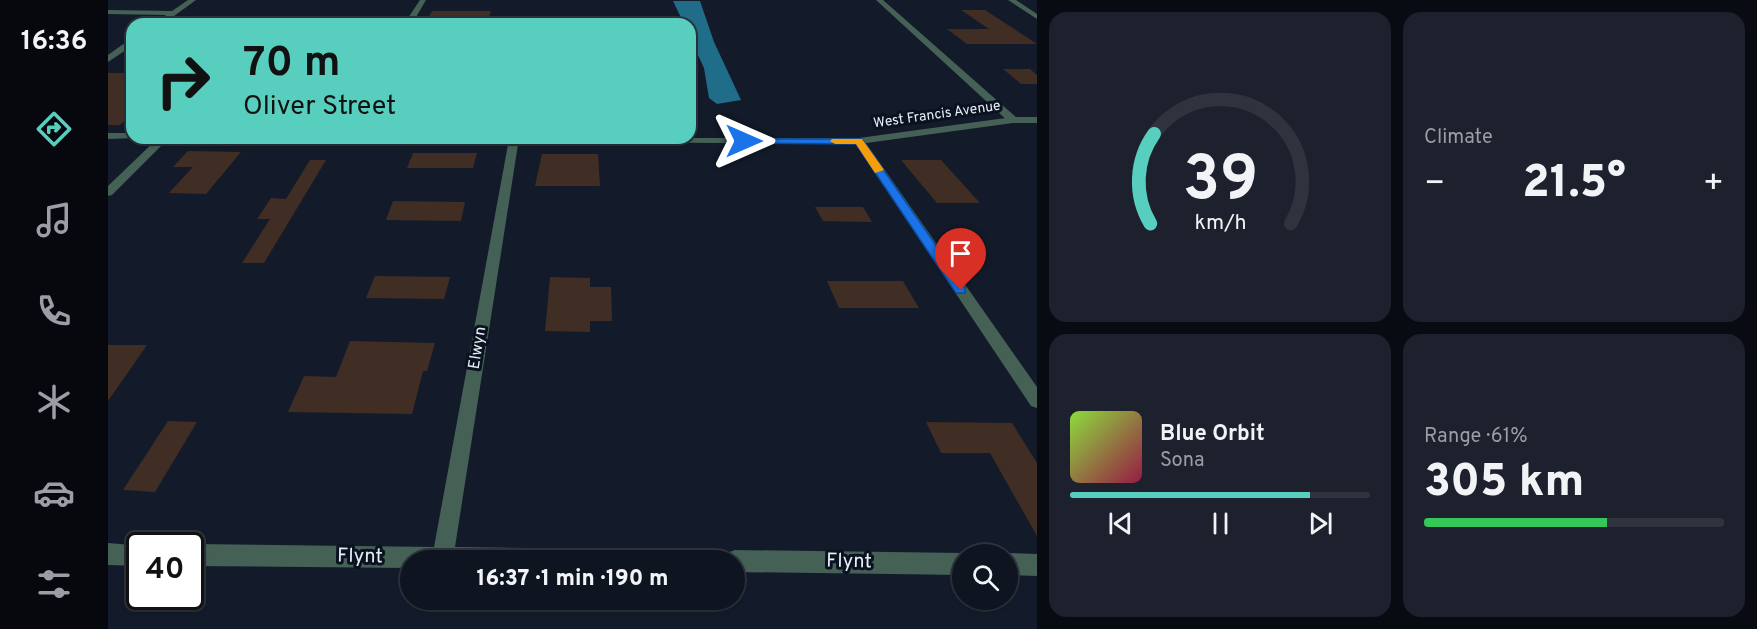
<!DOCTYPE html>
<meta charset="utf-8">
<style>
body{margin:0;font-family:Overpass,sans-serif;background:#1c212d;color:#f1f3f6;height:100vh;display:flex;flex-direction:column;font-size:22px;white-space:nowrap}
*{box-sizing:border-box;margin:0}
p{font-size:20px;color:#9b9ea5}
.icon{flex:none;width:33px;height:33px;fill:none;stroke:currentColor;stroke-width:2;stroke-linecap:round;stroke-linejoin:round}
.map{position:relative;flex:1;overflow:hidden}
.details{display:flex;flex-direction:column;gap:12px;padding:12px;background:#080b12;width:720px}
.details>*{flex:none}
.banner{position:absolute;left:18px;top:18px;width:570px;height:126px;border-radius:18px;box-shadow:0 2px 4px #0004,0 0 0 2px #2e333e;background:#58cebf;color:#111;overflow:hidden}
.tools{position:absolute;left:844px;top:544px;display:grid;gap:12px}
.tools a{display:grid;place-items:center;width:66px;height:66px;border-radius:50%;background:#0e1420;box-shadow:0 2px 4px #0004,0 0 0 2px #2e333e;font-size:30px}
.speed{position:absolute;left:18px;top:532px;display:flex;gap:12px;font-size:30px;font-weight:700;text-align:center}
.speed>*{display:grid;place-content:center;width:78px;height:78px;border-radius:50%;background:#0e1420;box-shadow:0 2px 4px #0004,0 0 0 2px #2e333e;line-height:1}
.speed .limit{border:3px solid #111;border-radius:9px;background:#fff;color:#111}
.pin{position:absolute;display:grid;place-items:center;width:51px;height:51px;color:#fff;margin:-62px -26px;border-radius:50% 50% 50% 0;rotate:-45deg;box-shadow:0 0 6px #0007}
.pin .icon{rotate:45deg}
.me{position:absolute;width:66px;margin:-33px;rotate:90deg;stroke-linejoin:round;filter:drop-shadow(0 0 4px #0008)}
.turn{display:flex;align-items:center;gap:21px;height:126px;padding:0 18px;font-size:27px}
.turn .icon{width:78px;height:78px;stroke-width:2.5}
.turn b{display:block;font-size:42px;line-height:51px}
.big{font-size:45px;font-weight:800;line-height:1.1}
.details .widget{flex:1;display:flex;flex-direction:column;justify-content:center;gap:9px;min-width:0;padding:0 21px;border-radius:18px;background:#1c212d}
.details .dial{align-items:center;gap:0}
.dial svg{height:156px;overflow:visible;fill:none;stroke:#2e333e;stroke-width:7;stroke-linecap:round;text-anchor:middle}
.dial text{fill:#f1f3f6;stroke:none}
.song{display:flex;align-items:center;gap:18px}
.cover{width:72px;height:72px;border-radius:9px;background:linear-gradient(135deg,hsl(90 70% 55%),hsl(340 70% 35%))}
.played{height:6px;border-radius:3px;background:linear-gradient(90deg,#58cebf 80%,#2e333e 80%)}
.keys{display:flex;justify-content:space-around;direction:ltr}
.heat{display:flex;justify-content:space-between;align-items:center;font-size:33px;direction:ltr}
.charge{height:9px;border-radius:4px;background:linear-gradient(90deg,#34c759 61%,#2e333e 0)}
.details .tiles{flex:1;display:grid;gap:12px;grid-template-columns:repeat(2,1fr)}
.trip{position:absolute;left:292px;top:550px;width:345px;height:60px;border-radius:30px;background:#0e1420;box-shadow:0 2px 4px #0004,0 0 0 2px #2e333e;font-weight:800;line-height:60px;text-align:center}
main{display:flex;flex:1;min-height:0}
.dock{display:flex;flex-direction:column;width:108px;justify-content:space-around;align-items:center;background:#06080d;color:#9b9ea5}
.dock .icon{width:42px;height:42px}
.dock .on{color:#58cebf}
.dock b{font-size:27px;color:#f1f3f6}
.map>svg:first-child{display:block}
.water{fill:#1f6d88}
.building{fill:#402d24}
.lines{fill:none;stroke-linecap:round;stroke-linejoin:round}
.minor{fill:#456156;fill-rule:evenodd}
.tertiary{fill:#456156;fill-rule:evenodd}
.route{fill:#1a73e8;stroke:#114b97;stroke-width:1.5}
.slow{fill:#f59e0b}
.labels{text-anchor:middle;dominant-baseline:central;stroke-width:6;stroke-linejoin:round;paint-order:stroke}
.far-street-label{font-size:14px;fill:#e7eef8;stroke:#0a1220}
.street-label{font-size:16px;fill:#e7eef8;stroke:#0a1220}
.near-street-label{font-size:20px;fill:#e7eef8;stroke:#0a1220}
</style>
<main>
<nav class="dock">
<b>16:36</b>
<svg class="icon on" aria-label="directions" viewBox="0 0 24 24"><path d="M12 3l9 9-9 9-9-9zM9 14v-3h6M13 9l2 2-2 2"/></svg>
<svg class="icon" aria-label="music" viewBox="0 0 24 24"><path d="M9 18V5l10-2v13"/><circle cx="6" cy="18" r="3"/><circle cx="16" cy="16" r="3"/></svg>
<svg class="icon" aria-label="phone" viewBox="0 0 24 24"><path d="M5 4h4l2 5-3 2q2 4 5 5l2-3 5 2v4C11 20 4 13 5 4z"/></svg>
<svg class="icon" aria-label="climate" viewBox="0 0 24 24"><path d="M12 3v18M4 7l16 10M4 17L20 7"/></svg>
<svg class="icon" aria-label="car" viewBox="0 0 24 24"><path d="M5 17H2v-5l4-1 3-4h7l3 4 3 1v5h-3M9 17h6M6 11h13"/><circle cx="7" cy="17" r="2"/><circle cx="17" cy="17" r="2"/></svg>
<svg class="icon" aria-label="filters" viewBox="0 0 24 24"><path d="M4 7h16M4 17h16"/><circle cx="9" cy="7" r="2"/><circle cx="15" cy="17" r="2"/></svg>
</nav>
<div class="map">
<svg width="929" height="629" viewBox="0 0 929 629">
<rect width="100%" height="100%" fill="#131b2a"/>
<!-- water -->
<path class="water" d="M565,1H592L606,42L633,100L609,104L601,98L596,68L582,38V24H576Z"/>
<!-- building -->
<path class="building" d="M853,10H877L929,44H859L839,29H881Z
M324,11H383L379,24L317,23Z
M895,69H922L929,75V84H913Z
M0,73H24V115L12,125H0Z
M80,151L133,152L98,194L61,193L85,167H65Z
M305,153H369L365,168H299Z
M434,154H490L492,186H427Z
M202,160H218L156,263H134L162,219H149L163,198L178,199Z
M793,160H833L872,203H829Z
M285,201L357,202L353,221L278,220Z
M707,207H755L764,222L715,221Z
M267,276L342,277L336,299L258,298Z
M442,277L482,278V287H503L504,321H482V332L437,331Z
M719,281H795L811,308H731Z
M242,341L327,343L319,371H315L304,414L180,412L196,376L228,377Z
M0,345H39L0,401Z
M60,421L89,422L47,492L15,490Z
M818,422L904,423L929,463V536L882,453H833Z"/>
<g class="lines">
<!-- minor -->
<path class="minor" d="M80,0H88L55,24H46L58,15L0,14V10L64,11Z
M312,0H318L304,24H296Z
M768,0H775L909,118V122H901Z
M900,0H908L929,14V19Z
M21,40H24V46L0,62V55Z
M50,138H61L4,195L0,196V186Z
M411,138L347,547L601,550L609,553L612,561H303V568L82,566V546H78L82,544L326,547L401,139Z
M751,138L755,139L929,387V408L923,406L746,141Z
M0,543L36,546H32V566L0,565Z
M627,550L855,553L859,555H855V575L627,572V561H616L619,553Z
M900,553L929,554V576L900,575V555H896Z"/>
<!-- tertiary -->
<path class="tertiary" d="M905,117H929V123H905L751,144L301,141L296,138H751Z
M0,133H24V138H28L0,139Z"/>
</g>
<!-- route -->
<path class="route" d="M632,139H754L857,287V293H848L748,144L636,143H632Z"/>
<!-- slow -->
<path class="slow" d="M724,139H754L776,170L767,173L748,144H727L722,141Z"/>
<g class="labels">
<!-- far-street labels -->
<g class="far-street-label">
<text transform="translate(829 115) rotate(-8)">West Francis Avenue</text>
</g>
<!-- street labels -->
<g class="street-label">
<text transform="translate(370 348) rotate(-81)">Elwyn</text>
</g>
<!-- near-street labels -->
<g class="near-street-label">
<text transform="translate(252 557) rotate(1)">Flynt</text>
<text transform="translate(741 562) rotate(1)">Flynt</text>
</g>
</g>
</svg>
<div class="tools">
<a><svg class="icon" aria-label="search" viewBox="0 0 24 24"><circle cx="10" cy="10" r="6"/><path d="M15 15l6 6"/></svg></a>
</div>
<div class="speed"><div class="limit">40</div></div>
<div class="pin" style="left:853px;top:290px;background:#d93025"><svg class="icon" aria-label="arrive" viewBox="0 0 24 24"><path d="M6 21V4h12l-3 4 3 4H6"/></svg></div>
<svg class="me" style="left:636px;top:141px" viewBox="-20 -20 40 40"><path d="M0-17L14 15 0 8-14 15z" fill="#1a73e8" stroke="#fff" stroke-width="4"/></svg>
<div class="trip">16:37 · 1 min · 190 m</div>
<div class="banner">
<div class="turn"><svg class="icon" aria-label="right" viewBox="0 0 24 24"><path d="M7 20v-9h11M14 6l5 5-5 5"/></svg><div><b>70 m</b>Oliver Street</div></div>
</div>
</div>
<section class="details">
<div class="tiles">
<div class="widget dial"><svg viewBox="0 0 100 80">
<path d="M14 69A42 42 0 1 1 86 69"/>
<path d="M14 69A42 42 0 0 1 16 23" stroke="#58cebf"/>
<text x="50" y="56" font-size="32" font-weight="700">39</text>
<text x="50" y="72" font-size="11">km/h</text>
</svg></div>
<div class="widget"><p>Climate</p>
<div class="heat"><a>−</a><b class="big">21.5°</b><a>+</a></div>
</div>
<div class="widget">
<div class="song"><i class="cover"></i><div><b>Blue Orbit</b><p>Sona</p></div></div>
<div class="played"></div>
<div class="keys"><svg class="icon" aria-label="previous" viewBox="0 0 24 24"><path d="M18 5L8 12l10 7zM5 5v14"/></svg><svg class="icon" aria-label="pause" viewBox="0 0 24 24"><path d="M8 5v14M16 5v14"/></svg><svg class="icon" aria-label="next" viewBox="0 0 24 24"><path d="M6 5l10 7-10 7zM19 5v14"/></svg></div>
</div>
<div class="widget"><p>Range · 61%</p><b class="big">305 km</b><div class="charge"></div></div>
</div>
</section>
</main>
